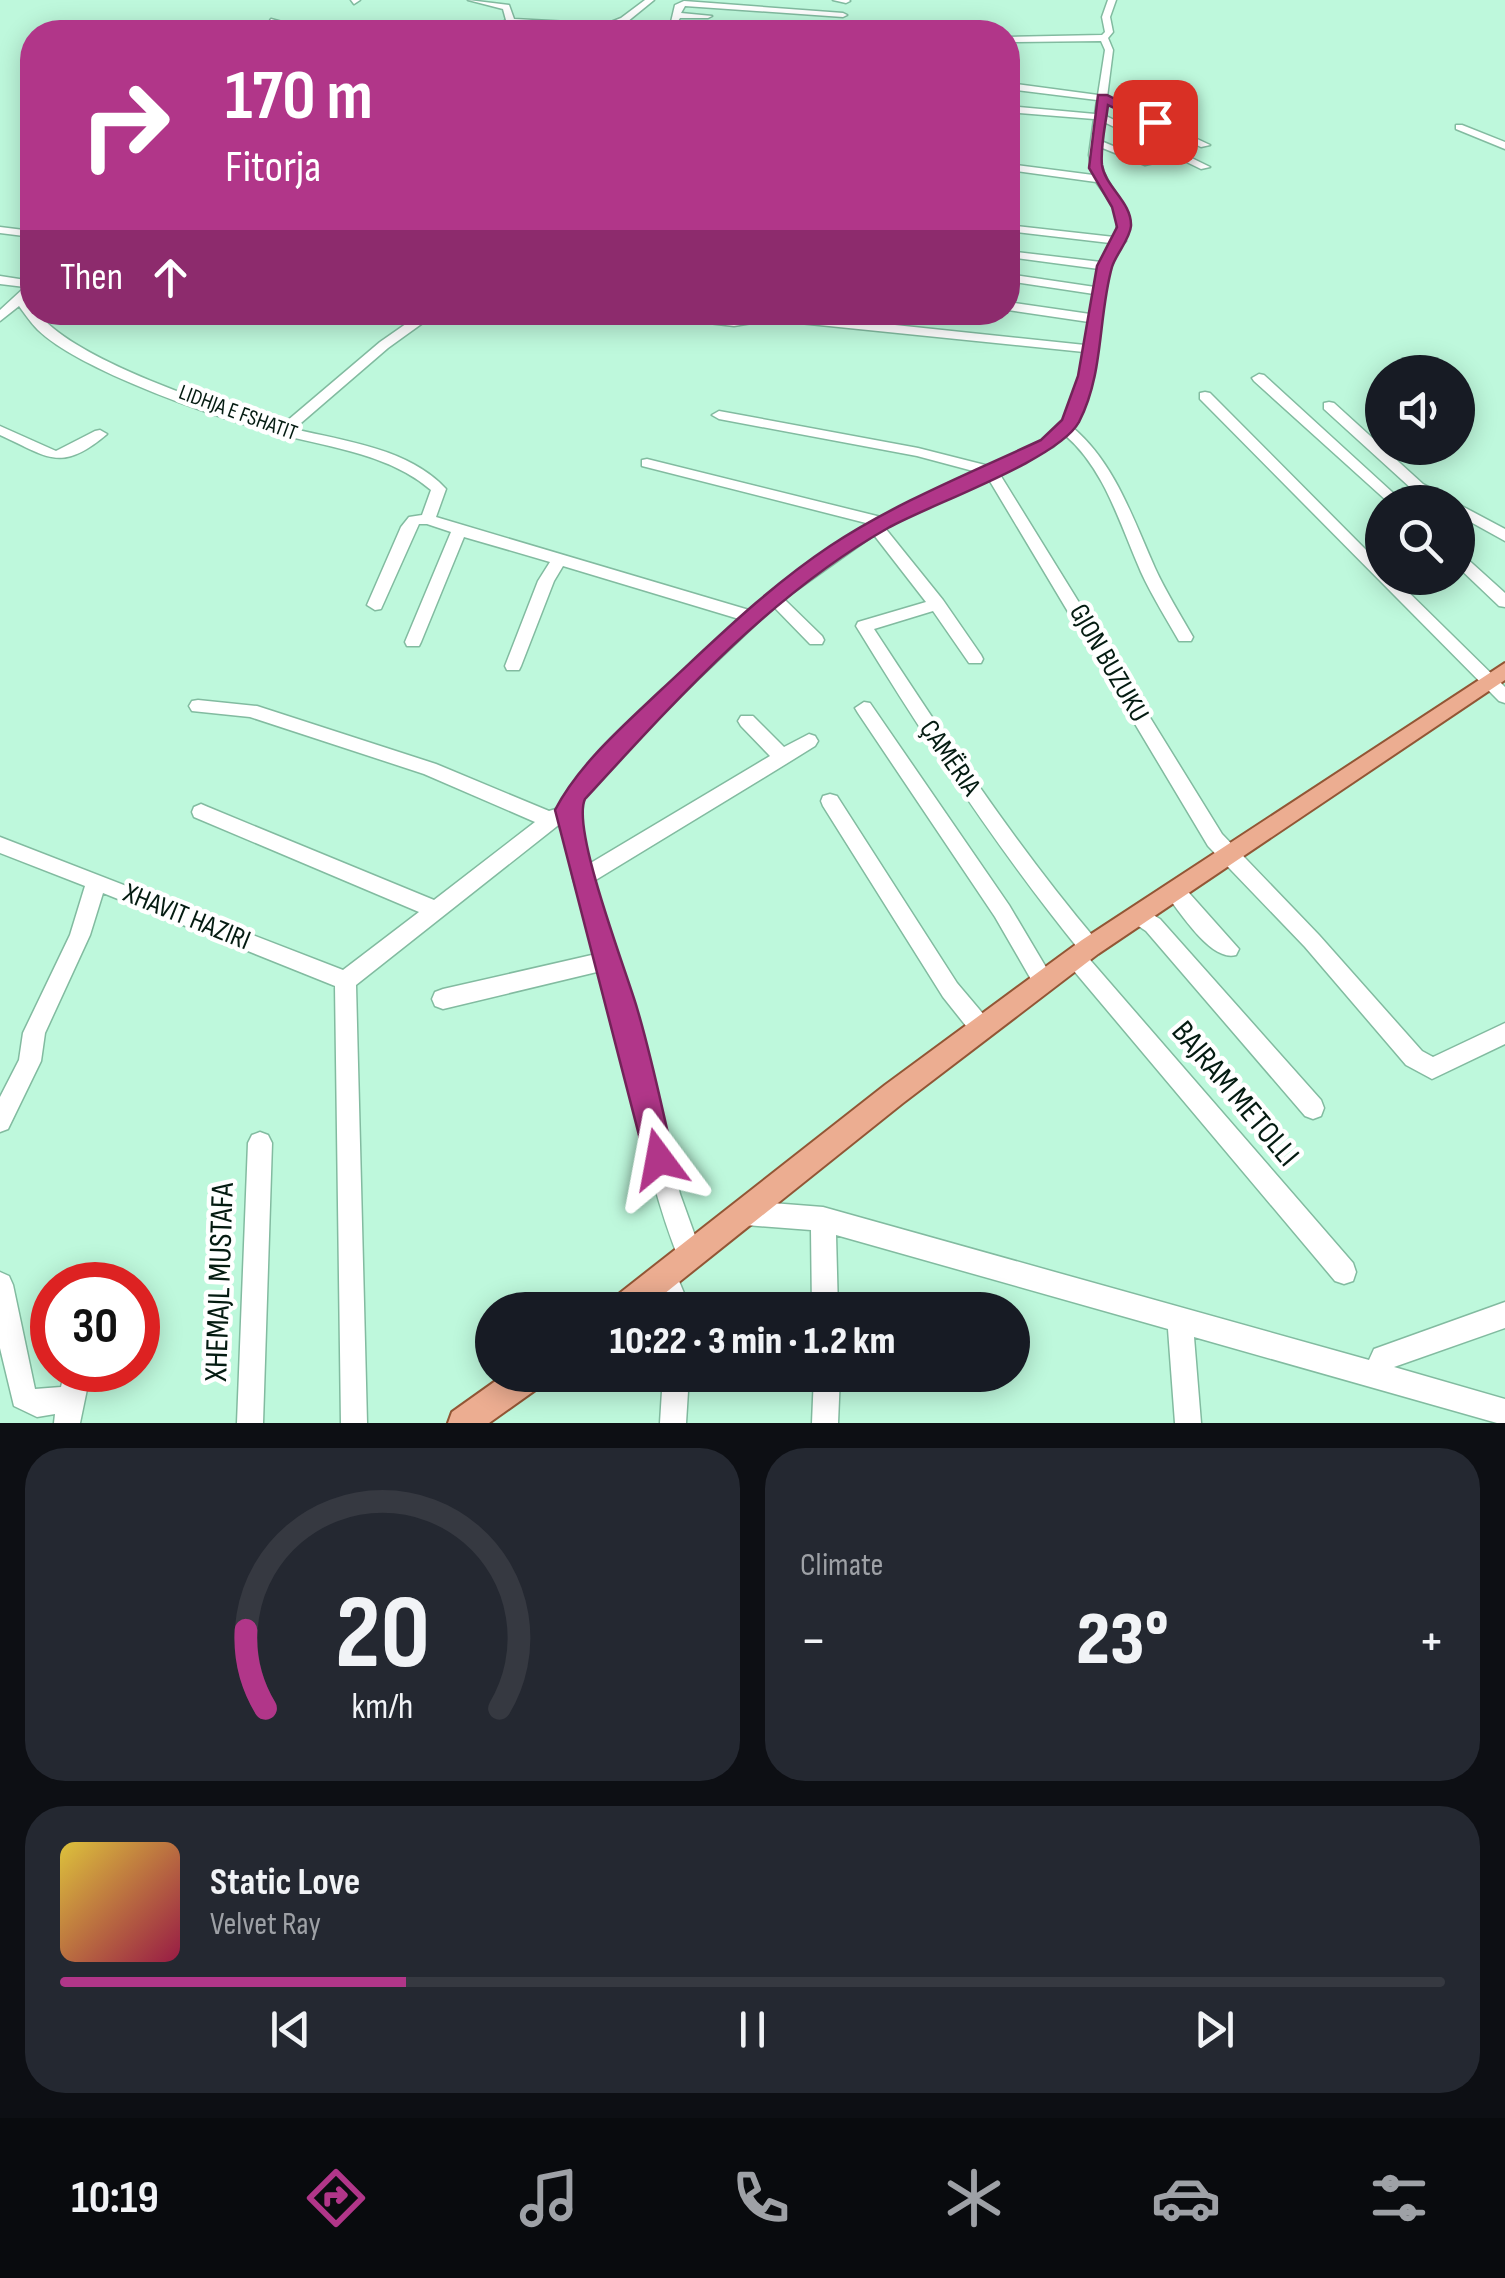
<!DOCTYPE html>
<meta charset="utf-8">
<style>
body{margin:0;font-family:"Sofia Sans Condensed",sans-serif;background:#242831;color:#f1f3f6;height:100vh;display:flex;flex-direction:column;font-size:38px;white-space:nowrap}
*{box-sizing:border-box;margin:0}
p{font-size:32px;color:#9ea1a6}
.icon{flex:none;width:55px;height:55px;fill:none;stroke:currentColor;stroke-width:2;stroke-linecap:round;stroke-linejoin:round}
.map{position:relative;height:1423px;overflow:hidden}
.sheet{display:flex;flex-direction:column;gap:25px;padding:25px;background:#0d0f14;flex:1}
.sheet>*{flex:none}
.hud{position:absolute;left:20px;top:20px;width:1000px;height:305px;border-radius:40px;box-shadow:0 5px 25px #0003;background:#b13689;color:#fff;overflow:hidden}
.buttons{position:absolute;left:1365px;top:355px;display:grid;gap:20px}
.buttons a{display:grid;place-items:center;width:110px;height:110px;border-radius:50%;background:#171b24;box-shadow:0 5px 25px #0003;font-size:50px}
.speed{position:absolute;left:30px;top:1262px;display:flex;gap:20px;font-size:50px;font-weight:700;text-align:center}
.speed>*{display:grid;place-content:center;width:130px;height:130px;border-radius:50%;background:#171b24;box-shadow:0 5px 25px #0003;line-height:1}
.speed .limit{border:15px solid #d22;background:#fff;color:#111}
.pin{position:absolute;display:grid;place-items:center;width:85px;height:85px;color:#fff;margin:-42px;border-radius:20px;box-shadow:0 5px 15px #0006}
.me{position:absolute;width:110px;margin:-55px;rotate:347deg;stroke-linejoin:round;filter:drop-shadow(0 0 8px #0008)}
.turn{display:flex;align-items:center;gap:35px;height:210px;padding:0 40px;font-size:45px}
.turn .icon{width:130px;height:130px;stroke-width:2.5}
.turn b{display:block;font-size:70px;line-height:85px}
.then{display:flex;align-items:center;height:95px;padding:0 40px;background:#0003;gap:20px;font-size:38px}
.big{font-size:75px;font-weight:800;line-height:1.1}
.sheet .tile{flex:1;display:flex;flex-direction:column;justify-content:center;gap:15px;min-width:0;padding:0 35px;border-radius:40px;background:#242831}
.sheet .dial{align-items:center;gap:0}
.dial svg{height:260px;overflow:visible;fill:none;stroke:#363941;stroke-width:7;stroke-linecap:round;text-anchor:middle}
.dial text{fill:#f1f3f6;stroke:none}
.song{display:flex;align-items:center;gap:30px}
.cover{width:120px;height:120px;border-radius:15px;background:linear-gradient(135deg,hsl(50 70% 55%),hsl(340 70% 35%))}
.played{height:10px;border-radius:5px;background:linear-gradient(90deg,#b13689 25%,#363941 25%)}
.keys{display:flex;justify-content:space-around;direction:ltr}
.heat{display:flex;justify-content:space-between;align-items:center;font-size:55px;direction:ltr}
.sheet .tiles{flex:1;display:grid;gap:25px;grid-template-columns:1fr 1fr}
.tile:last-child{grid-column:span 2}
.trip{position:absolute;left:475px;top:1292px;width:555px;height:100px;border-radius:50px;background:#171b24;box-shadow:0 5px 25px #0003;font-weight:800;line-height:100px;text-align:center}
.menu{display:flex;height:160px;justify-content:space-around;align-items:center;background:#090b0e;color:#9ea1a6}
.menu .icon{width:70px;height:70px}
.menu .current{color:#b13689}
.menu b{font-size:45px;color:#f1f3f6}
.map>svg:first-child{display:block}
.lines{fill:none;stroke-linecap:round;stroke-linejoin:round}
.minor-casing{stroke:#82bba0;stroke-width:3}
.major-casing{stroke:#925635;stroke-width:4}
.minor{fill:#fff;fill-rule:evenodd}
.major{fill:#ecad91;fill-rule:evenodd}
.route{fill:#b13689;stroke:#732359;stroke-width:2.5}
.labels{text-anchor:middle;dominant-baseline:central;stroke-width:9;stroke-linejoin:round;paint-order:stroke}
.far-street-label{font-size:22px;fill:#041b11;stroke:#fff}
.street-label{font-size:28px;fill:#041b11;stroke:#fff}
.near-street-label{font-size:32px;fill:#041b11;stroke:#fff}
</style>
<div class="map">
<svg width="1505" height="1423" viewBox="0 0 1505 1423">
<rect width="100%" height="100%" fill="#bef8dc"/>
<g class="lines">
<defs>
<path id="minor" d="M351,0H360L354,4Z
M468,0L509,5L514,19L606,24L621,18L645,0H654L627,22L617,25L662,32L512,24L495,32H486L506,20L503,9Z
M833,0H849L850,1L846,3Z
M1108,0H1116L1110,17L1113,32L1108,38L1113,50L1107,97L1210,145L1201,147L1106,103L1104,115L1210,167L1201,169L1104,122L1101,141L1154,163L1145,165L1100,147C1096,189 1142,202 1124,239L1126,241C1092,273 1107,382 1072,427C1115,463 1133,519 1155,568C1166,592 1180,614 1193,637L1191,641H1179C1166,618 1152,596 1141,572C1120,525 1105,469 1065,435L1053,447L999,473L1222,834L1319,935L1422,1051L1433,1057L1505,1023V1044L1432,1079L1406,1065L1305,947L1208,846L988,478L885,528L943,600L981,655L983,659L981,663H969L933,611L874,629C944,736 1014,843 1097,941L1100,947L1097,953L1090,956L1085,954L1353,1263L1356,1272L1353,1281L1344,1284L1335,1281L1069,965L1066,959L1069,953L1076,950L1081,952C998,850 925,739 856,626L858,622L926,602L874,535L784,599L822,636L824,640L822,644H810L774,607L651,724L583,798L576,810L589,864L770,756L741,726L738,721L741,716H753L784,747L809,734L815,736L818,741L815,746L786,764L594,881L635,1010L680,1194L702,1255L699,1264L690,1267L681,1264C642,1170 631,1068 601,971L443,1009L435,1006L432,999L435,992L443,989L596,954L573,878L561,823L356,985L367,1423H341L335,986L103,893L90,935L45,1033L41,1061L8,1129L0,1132V1097L19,1060L23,1033L70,935L85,886L0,853V837L343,970L419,912L194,817L192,812L194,807L201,804L208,807L434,900L535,822L424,774L250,717L192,711L189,706L192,701L198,700L257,706L436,764L549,811L559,808L569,788L639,714L739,619L563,566L554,581L521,666L519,670H507L505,666L538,581L550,562L464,537L421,642L419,646H407L405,642L451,532L427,524H419L381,609L375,610L367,605L401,527L409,517L422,515L431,490C390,455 334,448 283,435C222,420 82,372 38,330C31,323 25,314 19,306L0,321V310L25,287L0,284V276L32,281V293L26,299L32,307V312H37C74,361 221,408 281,426L380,342L423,312H438L388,348L294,429C345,441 410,449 446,489L436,517L749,610L793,574L870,524L642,466V460L647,459L881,517L977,472L917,456L719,419L712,415L719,411L918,448L989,466L1043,441L1064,421L1079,376L1084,352L770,320L734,326L649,316L643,312H685L734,318L772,312L1085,345L1089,322L1008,310V302L1090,314L1094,294L1008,281V274L1095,287L1099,269L1008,257V251L1101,262L1110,243L1008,231V225L1114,237C1124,215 1108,199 1096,182L1008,170V164L1093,175L1089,155L1094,119L1008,112V106L1095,114L1097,100L1008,89V83L1098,95L1105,50L1101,41L1008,42V37L1102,35L1105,32L1102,17Z
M684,1L843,13L847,15L843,17L685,6L681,13L712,16L708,18H680L671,32H663L671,22L675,5Z
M271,19L312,30L313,32H301L268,24Z
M456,27L465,32H453Z
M1456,125H1462L1505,142V149L1456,129Z
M0,227L32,231V237L0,233Z
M1259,374L1264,375L1403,502H1388L1254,381L1252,378Z
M1205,392L1210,393L1382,566V578H1394L1505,687V703L1499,701L1200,399V393Z
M1329,402L1334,403L1423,484L1451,499L1453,502H1436L1413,490L1324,409V403Z
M0,426L56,451L95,431L100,430L107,434C60,474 47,456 0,435Z
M1458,504L1505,529V541L1458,515Z
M1458,554L1463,555L1505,593V607L1499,606L1458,567Z
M864,702L870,703L1009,905L1050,974L1054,981L1050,988L1043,990L1036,988L995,917L858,713L855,708Z
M830,794L837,796L957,983L990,1022L993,1029L990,1036L982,1039L974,1036L943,997L823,806L821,801L823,796Z
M1175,883L1182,885L1239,949L1236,955C1212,962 1182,915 1168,897L1165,891L1168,885Z
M1138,906L1160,919L1321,1100L1324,1108L1321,1116L1313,1119L1305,1116L1146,931L1131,921L1128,915L1131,909Z
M260,1132L268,1135L272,1143L263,1423H237L248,1143L252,1135Z
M746,1201L823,1207L1369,1360L1374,1349L1505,1302V1328L1394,1367L1505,1399V1423H1497L1194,1337L1201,1423H1175L1168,1329L836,1235L838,1310H812L811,1230L746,1225L737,1222L734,1213L737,1204Z
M665,1266L674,1269L691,1310H665L653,1278L656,1269Z
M0,1272L9,1276L13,1285L35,1389L61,1387L65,1370H91L80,1423H54L55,1414L37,1417L14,1406L0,1348Z
M663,1375H689L686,1423H660Z
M814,1375H840L838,1423H812Z"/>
<path id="major" d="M1505,663V680L1098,954L903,1103L644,1310H606L611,1300L885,1085L1082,940Z
M504,1375H545L541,1386L489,1423H448L452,1412Z"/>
</defs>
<!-- minor casing -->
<use href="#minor" class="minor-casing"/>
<!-- major casing -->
<use href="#major" class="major-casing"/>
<!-- minor -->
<use href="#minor" class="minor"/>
<!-- major -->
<use href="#major" class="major"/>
</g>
<!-- route -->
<path class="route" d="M1098,95H1107L1162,122L1151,125L1108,105C1106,123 1100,147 1102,165C1105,187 1132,202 1131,226C1130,239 1116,254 1112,267C1098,317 1104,374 1079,422C1058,460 931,504 888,528C770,595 676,700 585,799C571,829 626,970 637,1008C652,1058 662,1109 674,1159L670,1170L659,1174L648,1170L555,810C579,764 623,726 661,690C715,640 767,588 830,546C895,503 970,473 1041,440L1062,420L1078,376L1097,266L1117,227L1112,207L1089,168Z"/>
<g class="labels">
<!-- far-street labels -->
<g class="far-street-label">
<text transform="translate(238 413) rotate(20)">LIDHJA E FSHATIT</text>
</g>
<!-- street labels -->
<g class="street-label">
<text transform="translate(1109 663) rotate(60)">GJON BUZUKU</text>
<text transform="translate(950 758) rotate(55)">ÇAMËRIA</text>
<text transform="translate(187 917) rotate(22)">XHAVIT HAZIRI</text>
</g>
<!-- near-street labels -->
<g class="near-street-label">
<text transform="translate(1235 1094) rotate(50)">BAJRAM METOLLI</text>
<text transform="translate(220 1282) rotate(-88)">XHEMAJL MUSTAFA</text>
</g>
</g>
</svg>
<div class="buttons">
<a><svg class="icon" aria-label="sound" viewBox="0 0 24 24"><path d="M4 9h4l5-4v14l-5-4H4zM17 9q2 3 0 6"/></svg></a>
<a><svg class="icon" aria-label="search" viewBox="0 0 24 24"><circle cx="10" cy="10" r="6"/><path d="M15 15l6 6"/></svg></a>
</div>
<div class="speed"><div class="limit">30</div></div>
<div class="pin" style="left:1155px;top:122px;background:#d93025"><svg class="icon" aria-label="arrive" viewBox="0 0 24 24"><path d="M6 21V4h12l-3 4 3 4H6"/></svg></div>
<svg class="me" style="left:659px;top:1159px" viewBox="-20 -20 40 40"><path d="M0-17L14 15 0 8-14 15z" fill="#b13689" stroke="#fff" stroke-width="4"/></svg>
<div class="trip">10:22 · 3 min · 1.2 km</div>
<div class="hud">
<div class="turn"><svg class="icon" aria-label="right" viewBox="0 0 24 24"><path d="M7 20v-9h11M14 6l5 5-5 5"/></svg><div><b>170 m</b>Fitorja</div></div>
<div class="then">Then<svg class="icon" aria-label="ahead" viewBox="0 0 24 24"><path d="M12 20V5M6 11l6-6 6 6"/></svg></div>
</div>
</div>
<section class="sheet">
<div class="tiles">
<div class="tile dial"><svg viewBox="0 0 100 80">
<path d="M14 69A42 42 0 1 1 86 69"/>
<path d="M14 69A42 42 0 0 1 8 45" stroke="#b13689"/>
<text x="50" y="56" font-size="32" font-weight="700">20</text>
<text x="50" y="72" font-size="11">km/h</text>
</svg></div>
<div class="tile"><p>Climate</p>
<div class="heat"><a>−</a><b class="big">23°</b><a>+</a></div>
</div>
<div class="tile">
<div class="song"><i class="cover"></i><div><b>Static Love</b><p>Velvet Ray</p></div></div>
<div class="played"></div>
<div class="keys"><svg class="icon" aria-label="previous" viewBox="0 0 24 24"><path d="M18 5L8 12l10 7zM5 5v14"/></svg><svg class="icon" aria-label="pause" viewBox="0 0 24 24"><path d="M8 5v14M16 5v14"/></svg><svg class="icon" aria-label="next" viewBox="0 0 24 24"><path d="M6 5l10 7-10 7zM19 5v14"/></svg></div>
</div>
</div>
</section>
<nav class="menu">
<b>10:19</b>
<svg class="icon current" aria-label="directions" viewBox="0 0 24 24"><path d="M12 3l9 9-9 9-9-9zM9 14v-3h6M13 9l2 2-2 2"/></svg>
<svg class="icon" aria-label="music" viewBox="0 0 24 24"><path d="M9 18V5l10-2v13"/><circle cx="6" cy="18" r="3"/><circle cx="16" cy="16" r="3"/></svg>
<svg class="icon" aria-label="phone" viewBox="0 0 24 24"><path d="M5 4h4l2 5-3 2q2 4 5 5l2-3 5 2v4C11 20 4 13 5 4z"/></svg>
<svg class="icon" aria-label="climate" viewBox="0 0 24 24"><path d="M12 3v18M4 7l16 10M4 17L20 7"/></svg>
<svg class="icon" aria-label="car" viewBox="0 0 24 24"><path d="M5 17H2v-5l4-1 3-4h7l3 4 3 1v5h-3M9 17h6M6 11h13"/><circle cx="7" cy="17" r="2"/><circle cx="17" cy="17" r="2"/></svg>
<svg class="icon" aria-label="filters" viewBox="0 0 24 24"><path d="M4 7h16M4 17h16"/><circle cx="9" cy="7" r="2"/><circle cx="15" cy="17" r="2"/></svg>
</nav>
